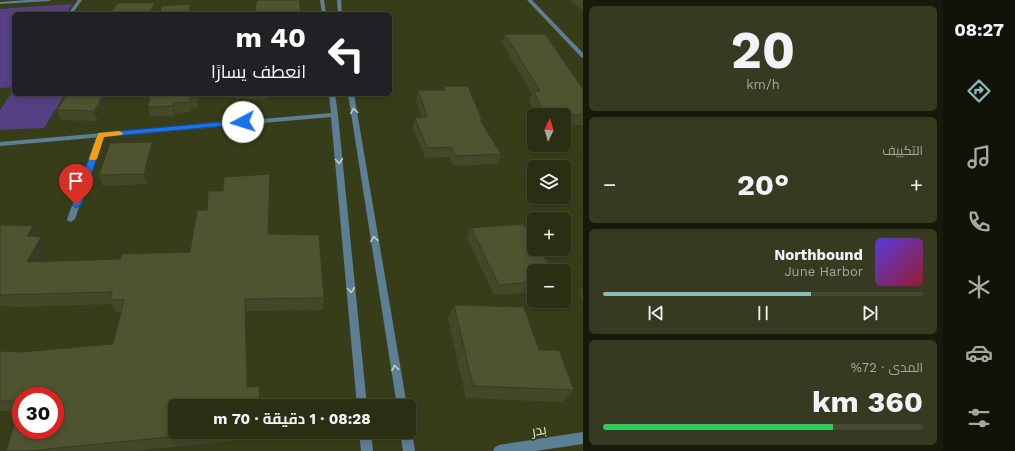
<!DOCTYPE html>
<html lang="ar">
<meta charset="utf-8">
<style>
body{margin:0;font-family:"Work Sans",Cairo,sans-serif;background:#363a21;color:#f1f3f6;direction:rtl;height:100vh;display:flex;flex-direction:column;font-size:15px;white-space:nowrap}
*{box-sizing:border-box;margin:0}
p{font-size:13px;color:#a5a8a0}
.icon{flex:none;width:22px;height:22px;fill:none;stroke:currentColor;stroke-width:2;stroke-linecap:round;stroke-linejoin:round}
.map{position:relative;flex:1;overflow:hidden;direction:ltr}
.details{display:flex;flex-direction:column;gap:6px;padding:6px;background:#17190a;width:360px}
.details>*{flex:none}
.hud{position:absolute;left:12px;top:12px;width:380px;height:84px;border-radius:6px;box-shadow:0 2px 6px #0003,0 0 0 1px #464a33;direction:rtl;background:#202124;color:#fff;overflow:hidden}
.needle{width:26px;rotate:5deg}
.controls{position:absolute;left:527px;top:108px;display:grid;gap:8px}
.controls a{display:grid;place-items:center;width:44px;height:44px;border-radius:6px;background:#2a2e13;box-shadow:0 2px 6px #0003,0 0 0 1px #464a33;font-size:20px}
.speed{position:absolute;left:12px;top:387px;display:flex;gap:8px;font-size:20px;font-weight:700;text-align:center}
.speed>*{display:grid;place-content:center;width:52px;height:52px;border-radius:50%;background:#2a2e13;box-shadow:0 2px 6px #0003,0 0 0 1px #464a33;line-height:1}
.speed .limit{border:6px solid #d22;background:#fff;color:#111}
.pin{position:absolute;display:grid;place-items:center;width:34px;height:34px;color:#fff;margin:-41px -17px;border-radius:50% 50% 50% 0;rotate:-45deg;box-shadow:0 0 4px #0007}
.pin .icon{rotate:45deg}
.me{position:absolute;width:44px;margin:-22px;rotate:265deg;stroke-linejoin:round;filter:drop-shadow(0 0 3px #0008)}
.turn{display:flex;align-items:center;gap:14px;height:84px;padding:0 20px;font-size:18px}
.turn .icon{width:52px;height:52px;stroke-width:2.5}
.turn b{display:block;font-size:28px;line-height:34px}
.big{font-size:30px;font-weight:700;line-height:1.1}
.details .widget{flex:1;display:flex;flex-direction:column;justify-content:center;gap:6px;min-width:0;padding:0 14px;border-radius:6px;background:#363a21}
.details .dial{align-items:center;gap:0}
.dial b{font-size:52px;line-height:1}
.song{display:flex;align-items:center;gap:12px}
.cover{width:48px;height:48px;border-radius:6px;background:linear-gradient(135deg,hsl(250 70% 55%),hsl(350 70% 35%))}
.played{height:4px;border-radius:2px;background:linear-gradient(90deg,#8bbbb9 65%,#464a33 65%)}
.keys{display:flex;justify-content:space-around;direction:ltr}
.heat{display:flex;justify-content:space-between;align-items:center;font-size:22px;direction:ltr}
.charge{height:6px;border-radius:3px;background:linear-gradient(90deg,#34c759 72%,#464a33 0)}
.trip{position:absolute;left:168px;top:399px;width:248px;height:40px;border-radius:6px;background:#2a2e13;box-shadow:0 2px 6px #0003,0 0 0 1px #464a33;font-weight:700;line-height:40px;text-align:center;direction:rtl}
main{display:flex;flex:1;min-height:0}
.menu{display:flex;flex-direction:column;width:72px;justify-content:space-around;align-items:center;background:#111208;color:#a5a8a0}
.menu .icon{width:28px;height:28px}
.menu .on{color:#8bbbb9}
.menu b{font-size:18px;color:#f1f3f6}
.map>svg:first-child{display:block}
.green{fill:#544082}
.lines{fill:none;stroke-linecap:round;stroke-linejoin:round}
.service{fill:#5c7f95;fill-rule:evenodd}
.minor{fill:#5c7f95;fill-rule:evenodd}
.tertiary{fill:#5c7f95;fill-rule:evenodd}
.wall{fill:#434829}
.shaded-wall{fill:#373b22}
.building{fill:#4e5430;stroke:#373b22;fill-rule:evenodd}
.oneway{stroke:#c3cdc2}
.route{fill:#1a73e8;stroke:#114b97}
.slow{fill:#f59e0b}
.labels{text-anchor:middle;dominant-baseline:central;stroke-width:3.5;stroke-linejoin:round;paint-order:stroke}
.near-street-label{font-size:14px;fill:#dde1cd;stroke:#383d19}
</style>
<main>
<nav class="menu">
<b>08:27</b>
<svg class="icon on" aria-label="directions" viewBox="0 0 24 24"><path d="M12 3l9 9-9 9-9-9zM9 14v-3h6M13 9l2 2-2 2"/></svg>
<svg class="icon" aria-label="music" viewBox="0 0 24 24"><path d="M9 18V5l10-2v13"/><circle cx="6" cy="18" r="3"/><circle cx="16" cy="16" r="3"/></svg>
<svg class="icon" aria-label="phone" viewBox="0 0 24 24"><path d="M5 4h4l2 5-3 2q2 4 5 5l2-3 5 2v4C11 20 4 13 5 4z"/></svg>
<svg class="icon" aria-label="climate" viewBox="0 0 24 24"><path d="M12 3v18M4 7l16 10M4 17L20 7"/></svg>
<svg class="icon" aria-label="car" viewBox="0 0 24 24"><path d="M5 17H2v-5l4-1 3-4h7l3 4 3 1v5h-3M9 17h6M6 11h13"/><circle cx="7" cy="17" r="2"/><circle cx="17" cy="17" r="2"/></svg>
<svg class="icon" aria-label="filters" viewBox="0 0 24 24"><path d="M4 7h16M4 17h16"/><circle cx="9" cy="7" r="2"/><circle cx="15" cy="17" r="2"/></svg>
</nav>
<section class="details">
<div class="widget dial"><b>20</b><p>km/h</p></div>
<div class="widget"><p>التكييف</p>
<div class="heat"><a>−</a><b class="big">20°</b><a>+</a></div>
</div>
<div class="widget">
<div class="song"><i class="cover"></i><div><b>Northbound</b><p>June Harbor</p></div></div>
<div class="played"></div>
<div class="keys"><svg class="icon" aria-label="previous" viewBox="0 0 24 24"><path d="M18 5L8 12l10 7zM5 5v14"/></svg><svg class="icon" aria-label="pause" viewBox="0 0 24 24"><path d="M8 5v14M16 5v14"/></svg><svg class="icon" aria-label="next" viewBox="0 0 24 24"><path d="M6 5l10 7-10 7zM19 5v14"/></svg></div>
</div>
<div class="widget"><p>المدى · 72%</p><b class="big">360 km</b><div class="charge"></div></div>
</section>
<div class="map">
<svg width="583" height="451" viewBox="0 0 583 451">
<rect width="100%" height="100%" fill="#383d19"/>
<!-- green -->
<path class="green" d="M73,4L66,14H14V87L0,88V9Z
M14,89V94H65L44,128L0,130V110Z"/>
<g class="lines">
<!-- service -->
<path class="service" d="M78,0H82L72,14H68Z
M101,133L104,135L75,219L71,222L68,221L67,219L98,135Z"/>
<!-- minor -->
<path class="minor" d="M320,0H324L326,14H322Z
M337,0H341L342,14H338Z
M527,0H532L583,53V58L581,57Z
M329,94H335L338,115L367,406H357L331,117L0,146V142L331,113Z
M348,94H354L407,406H397Z
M409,428L412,432L415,451H403L400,432H409Z
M359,432H371L373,451H361Z
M583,432V444L536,451H493L495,447L499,445Z"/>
<!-- tertiary -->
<path class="tertiary" d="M27,0H51L49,1L0,4V2Z"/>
</g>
<!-- wall -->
<path class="wall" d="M570,0H583V11Z
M505,34L583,89V125H564V115H536L529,101L532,94L502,43Z
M444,86L482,120L481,122L501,154L497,164L453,166L449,157L425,158L413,128L415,118L422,117L416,100L418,90H443Z
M67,94H112L98,121L61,120L57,110Z
M150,94H197L198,108H191V112L175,113V116L150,117L148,107Z
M235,94H267L266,99H236Z
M152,142L155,152L147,184L103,186L99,175Z
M271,187L269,234L324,298L323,310L246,311L248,386L260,396L261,406H175V432H262V438L131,451H6L18,411H0V351L20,352L113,344L121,312H115L112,304L19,307L0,306V225L38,237H41L47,249L41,262L120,259L190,252L207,210L223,191Z
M471,228L534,271V292L494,295L467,239Z
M583,286V303L579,292Z
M454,305L539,350L574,390L563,402L466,398L448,319Z"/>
<!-- shaded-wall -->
<path class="shaded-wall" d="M155,3L157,12L156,14H149Z
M104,94H112L98,121L94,111Z
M196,94H197L198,108L197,98Z
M190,98L191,108V112L190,102Z
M173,103L175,113V116L173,106Z
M152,142L155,152L147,184L144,174Z
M270,174L271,187L269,247L268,234Z
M33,226L39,239L27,236Z
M41,237L47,249L35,274L27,262Z
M245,299L246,311L249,397L247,387Z"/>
<!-- building -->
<path class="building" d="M257,0H299L301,14H254Z
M118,3H155L149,14H109Z
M189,4L190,14H160L161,6Z
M505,34H545L583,89V115L546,114L533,91H540Z
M444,86H468L482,120H480L501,154L456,156L451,147L427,148L415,118L427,117L418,90H445Z
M67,94H104L94,111L57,110Z
M150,94H196L197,98H190V102L173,103V106L148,107Z
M152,142L144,174L99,175L110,143Z
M270,174L268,234L319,235L324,298L245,299L247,387L259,386L260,406H175V432H220L28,451H6L21,401H0V351L20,352L113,344L124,300H110L112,292L0,295V225L33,226L27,236L41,237L27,262L120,259L122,254L190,252L197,210H207L208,191H223L224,177ZM21,396H55V430H21Z
M524,224L534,241V249H539L552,271H534V282L499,285L471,228Z
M454,305L524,307L539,350H559L574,390L473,386Z"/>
<!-- one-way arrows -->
<defs><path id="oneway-chevron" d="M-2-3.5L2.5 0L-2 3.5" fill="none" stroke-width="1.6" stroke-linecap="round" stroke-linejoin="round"/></defs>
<g class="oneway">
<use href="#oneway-chevron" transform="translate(354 111) rotate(-98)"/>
<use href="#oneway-chevron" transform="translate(339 161) rotate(85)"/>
<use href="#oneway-chevron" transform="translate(374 239) rotate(-99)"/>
<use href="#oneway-chevron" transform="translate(351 290) rotate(85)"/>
<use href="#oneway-chevron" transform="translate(395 368) rotate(-99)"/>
</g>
<!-- route -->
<path class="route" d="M243,120L247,122L246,124L104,137L81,205L76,208L72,205L98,133Z"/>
<!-- slow -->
<path class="slow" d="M119,131L123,133L122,135L104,137L97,159L95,160H90L89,159L98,133Z"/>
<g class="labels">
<!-- near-street labels -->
<g class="near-street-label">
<text transform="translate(539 430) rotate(-9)">بدر</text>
</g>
</g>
</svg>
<div class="controls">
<a><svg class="needle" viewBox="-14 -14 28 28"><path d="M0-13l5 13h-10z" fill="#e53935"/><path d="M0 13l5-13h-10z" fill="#a5a8a0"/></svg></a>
<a><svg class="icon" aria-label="layers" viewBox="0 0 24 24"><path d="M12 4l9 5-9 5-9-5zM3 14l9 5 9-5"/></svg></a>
<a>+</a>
<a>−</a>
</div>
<div class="speed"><div class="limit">30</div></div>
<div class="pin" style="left:76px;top:205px;background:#d93025"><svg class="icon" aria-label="arrive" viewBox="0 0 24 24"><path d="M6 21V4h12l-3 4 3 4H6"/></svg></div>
<svg class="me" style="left:243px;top:122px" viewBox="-20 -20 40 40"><circle r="19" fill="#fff"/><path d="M0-13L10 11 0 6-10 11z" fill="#1a73e8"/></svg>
<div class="trip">08:28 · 1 دقيقة · 70 m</div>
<div class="hud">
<div class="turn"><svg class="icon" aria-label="left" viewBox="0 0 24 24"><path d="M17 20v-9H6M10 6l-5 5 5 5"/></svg><div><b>40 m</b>انعطف يسارًا</div></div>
</div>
</div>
</main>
